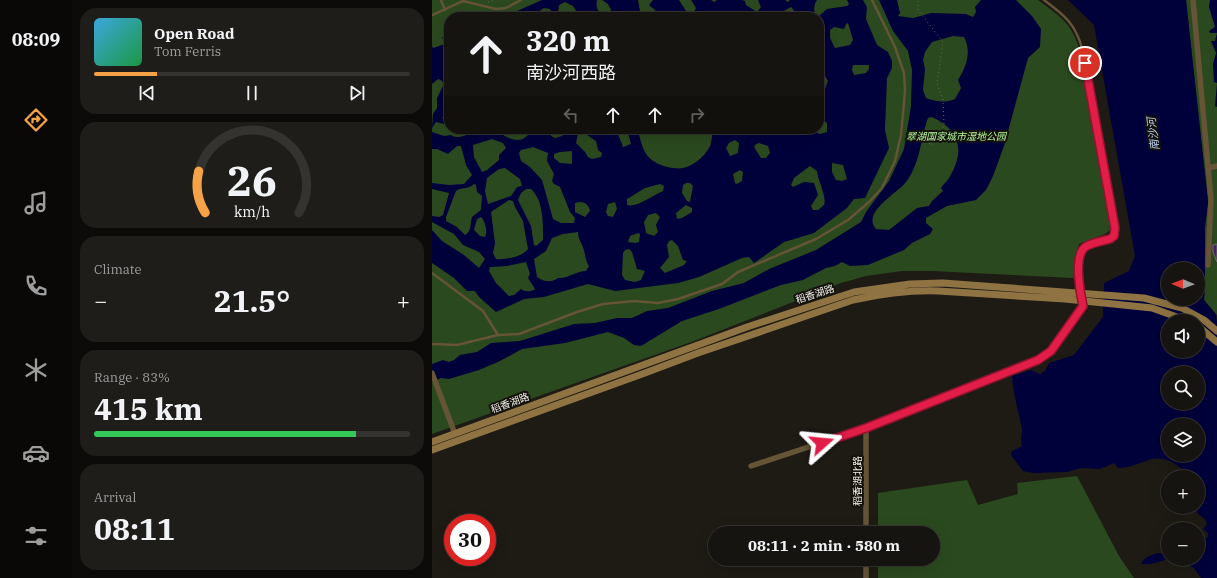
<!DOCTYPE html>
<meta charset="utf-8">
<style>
body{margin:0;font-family:"IBM Plex Serif","Noto Sans SC",serif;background:#1f1d19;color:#f1f3f6;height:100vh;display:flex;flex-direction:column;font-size:15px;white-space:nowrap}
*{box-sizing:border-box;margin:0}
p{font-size:13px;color:#9e9e9f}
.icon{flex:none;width:22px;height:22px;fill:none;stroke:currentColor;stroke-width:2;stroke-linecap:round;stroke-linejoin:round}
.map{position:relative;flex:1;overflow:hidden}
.sheet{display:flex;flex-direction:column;gap:8px;padding:8px;background:#0c0b09;width:360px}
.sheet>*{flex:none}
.guide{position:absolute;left:12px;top:12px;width:380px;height:122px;border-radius:16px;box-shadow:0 4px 16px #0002,0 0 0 1px #353330;background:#161410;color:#f1f3f6;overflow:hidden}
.needle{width:26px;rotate:271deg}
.controls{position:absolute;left:729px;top:262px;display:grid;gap:8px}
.controls a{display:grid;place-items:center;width:44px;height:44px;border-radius:50%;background:#161410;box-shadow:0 4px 16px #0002,0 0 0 1px #353330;font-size:20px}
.speed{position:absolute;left:12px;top:514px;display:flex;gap:8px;font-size:20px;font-weight:700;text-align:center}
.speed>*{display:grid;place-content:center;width:52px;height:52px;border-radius:50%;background:#161410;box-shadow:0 4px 16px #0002,0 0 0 1px #353330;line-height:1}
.speed .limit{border:6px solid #d22;background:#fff;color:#111}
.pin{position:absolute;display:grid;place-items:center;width:34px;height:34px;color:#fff;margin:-17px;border:2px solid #fff;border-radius:50%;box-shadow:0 1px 4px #0007}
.me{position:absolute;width:44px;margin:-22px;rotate:72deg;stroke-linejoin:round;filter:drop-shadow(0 0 3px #0008)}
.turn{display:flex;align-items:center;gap:14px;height:84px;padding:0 16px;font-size:18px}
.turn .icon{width:52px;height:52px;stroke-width:2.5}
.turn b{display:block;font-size:28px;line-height:34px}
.lanes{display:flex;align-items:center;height:38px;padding:0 16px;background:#0003;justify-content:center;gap:20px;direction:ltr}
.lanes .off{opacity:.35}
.big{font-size:30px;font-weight:800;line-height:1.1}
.sheet .tile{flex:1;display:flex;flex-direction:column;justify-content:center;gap:6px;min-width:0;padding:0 14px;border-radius:16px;background:#1f1d19}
.sheet .dial{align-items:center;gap:0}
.dial svg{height:104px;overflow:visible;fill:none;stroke:#353330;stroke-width:7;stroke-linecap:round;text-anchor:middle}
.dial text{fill:#f1f3f6;stroke:none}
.song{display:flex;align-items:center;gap:12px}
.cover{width:48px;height:48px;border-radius:6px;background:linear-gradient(135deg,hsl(200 70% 55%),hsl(140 70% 35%))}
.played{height:4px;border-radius:2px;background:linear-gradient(90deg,#f5a346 20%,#353330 20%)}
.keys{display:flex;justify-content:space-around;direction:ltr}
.heat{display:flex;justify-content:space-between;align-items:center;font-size:22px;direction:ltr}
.charge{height:6px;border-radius:3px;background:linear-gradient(90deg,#34c759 83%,#353330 0)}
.trip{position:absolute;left:276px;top:526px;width:232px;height:40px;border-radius:20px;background:#161410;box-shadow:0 4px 16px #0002,0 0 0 1px #353330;font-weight:800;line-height:40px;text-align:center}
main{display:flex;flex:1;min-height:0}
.tabs{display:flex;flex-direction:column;width:72px;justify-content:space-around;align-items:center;background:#090806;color:#9e9e9f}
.tabs .icon{width:28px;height:28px}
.tabs .active{color:#f5a346}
.tabs b{font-size:18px;color:#f1f3f6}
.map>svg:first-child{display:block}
.green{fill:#2b491f;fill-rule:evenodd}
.water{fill:#00003b;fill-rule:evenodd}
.building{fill:#482261;stroke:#6e6a71}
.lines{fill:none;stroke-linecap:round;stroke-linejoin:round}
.path{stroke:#6b6863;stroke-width:1;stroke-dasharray:1 3;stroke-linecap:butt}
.lane{stroke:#655436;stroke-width:2.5}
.street{stroke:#655436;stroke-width:5.5}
.secondary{stroke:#8f7342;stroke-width:7}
.route-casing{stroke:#92132f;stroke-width:10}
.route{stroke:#e11d48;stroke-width:7}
.labels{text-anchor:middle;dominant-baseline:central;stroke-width:4;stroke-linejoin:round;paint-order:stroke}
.park-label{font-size:10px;font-style:italic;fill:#b3f89a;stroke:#15120c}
.street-label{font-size:10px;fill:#edebe7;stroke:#15120c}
.water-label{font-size:11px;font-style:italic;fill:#c1d5fa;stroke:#15120c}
</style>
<main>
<nav class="tabs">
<b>08:09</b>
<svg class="icon active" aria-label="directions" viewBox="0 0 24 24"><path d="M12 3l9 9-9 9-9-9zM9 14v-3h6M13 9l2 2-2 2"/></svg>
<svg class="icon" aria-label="music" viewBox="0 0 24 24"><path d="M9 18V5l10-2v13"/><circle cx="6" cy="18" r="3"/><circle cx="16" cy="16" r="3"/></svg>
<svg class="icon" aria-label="phone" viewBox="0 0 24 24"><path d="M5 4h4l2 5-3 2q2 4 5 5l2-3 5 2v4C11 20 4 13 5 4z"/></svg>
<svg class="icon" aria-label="climate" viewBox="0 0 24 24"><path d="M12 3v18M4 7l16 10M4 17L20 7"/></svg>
<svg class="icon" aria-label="car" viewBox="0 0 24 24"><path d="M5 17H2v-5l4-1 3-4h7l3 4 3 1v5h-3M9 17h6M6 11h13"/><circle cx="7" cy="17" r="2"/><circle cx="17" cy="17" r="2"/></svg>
<svg class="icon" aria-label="filters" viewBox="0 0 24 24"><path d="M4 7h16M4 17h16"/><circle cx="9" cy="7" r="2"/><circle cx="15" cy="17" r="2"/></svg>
</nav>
<section class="sheet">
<div class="tile">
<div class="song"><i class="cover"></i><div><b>Open Road</b><p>Tom Ferris</p></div></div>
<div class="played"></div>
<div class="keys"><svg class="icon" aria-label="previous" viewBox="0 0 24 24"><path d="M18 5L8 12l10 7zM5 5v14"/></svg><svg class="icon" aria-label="pause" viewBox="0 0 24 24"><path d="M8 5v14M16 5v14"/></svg><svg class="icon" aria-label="next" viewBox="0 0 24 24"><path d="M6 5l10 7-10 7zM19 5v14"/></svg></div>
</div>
<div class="tile dial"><svg viewBox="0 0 100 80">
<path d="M14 69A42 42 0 1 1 86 69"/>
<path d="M14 69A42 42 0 0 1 9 37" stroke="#f5a346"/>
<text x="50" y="56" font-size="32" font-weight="700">26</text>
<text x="50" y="72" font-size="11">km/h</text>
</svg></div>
<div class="tile"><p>Climate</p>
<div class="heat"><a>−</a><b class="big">21.5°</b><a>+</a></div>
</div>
<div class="tile"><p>Range · 83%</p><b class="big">415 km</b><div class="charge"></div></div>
<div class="tile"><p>Arrival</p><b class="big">08:11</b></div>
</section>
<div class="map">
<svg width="785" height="578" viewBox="0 0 785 578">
<rect width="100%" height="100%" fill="#1e1b15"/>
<!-- green -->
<path class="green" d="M0,0H606C627,16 639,22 647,48L679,223L678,230L673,234L647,244L643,256L642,278L500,271H470L434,276L409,283L262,341L0,434ZM17,17H387V129H17Z
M754,0H785V315L772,300L773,288V227L776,202Z
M645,476L687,556L702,578H446V559H501V533H446V493L535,480L546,505L586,494L585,483Z"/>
<!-- water -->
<path class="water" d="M110,0H165C163,9 167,15 177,14L179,10L176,4L170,0H206L208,11L214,15L220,16L224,13V11L217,5L221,0H247L254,11L259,14L262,12L264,8L259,0H279L282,2L285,0H310L313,1L314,5L325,12L329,7L326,0H353L356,2L358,0H385C382,4 381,11 384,15L387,16L395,9L415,6L417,4L415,0H431L435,7L434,19L445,45L456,52L460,61V68L455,78L453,130L457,148L433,198L422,199L415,208L382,233L352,242L322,263L317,257L310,258L267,277L246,283L183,291L156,284L112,297L92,299L64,312L47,297L43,291H35L22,278L0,263V230L10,241L32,255L47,268L53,259L47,252L31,245L22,234L0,222V216L7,217L11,215L17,193L0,189V183L17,185L32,184L40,175L34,165L29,146H25L16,154L5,149H0V132L12,136L19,135C30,143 47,124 60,129C71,134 85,147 96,135L95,129H118L119,136L123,138L130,136L136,129H184L191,147L199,144L195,129H205C208,136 209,145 213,152C219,164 239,170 251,168C261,166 272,157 277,148C280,144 279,138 281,133L297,129H385V133L388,134L395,132V123L387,117V106L392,104L391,94L396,81L393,76H390L387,85V59L390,56L387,48V17H369L371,15L368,13L365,14L359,7L350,12L346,17H148L141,6L133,2L127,5L126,12L129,17H122L118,9L112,8L98,17H81L85,11ZM416,23L421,40L418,45L403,48L398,38V30L402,27L412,29L414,24ZM421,65H437V69L434,73L422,75L420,70ZM146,134L155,135L164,141L166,150L170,153L169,157L160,159L156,157L153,152L144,143ZM60,139L71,143L74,148L67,155V160L55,170L50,172L42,157L41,145ZM303,140L307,143L306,153L298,156L294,148L297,143ZM327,143L336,146L338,153L334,158H329L322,147L324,144ZM101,147L116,153L115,161L122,174L120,181L122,184L128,187L138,212L143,218L142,223H129L121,219L110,180L98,167L89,161L87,153L89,150ZM128,152L140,151V164L128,163L122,158V154ZM400,163L411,165L415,179L410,181L404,180L400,172ZM378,166L385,171C386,181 395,197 392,205L386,210H381L379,206L386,195L382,183L372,182L361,187L359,185L362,178ZM73,168L88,179L90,186L85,187L79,196L56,204L53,191L55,178L67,169ZM308,170L311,172L310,181L305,184L303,183L301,174ZM254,183H258L261,186L258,202L255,201L250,193L251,185ZM42,184L44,185L45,192L50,196L49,210L40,217C38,223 40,232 33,235L25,227L14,221V217L24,191C29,187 36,190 42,184ZM228,184L232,186L231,191C221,195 205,208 195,205V199L213,188ZM94,189H99C112,201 111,224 111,240L104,246L102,245L99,226L86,200L89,193ZM77,200L81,201L83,207L91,221L96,249C90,257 73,260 64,259L61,253L63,243L59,212ZM147,202C153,202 157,205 158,211L153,217L143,212V203ZM183,202L185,209L181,217L176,216L174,212L176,204ZM254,205L260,208V212L250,218L245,219L244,213ZM224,213L228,217L224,225L226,232L222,236L214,233L212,222L216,215ZM49,217C53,220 56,233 53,237L48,236L42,230L45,219ZM146,232C146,240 151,244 152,251C154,256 153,260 157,266L154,271C145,271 135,279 126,278C119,283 112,282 105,277L102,259L114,251L120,238L131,234ZM206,233L208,234L207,242L203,243L196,242L198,236ZM240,240L246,246L251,260L255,261L252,265L233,273L228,268L237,257L235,245L237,241ZM197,249L200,252L205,269L213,271L209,280L203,282L193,280L190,275L191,253L193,250ZM94,262L98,274L96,278L103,289C100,292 92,292 89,289L82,295L77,296L64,283L57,271L58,267L75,266Z
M447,0H465L468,13L466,16L481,18L499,13L534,14L541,17L544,12L543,7L549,0H584L600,16L609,29L608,47L596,58L572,146L561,176L554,190L544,200L515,206L494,218V223L501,229L498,234L480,243L472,250L436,265L418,266L410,262L403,266L394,268L371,280L349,285L287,309L250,321L209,346L202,345L192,338L176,332L133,343L90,349L68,361L47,370L17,379L9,378L0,382V364L11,360L17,362L22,360L28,355L45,352L59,343L88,341L142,324L163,323L185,318H200L215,311L236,308L280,291L312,283L337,269L384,250L429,222L434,212L457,181L472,149L479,106L480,70L476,51L461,31ZM521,36L532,37C540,52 534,67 526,80L529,88L523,99C513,103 504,102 494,98L491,90L493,69L491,60L493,52L500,42ZM500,117C529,130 533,152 517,178C515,182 511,184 509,188L511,191L500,201L497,206L485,208L457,230L444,229C429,212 466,193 474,182C489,162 488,140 496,118Z
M636,0H754L776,202L773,227V288L772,300L784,315L785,322V578H769L762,568L755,565L753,560L748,559H766V543L776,537V533L771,529L775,524L773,519L765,513L764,507H766V477H758C749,466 735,456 720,459C708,462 699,468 686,468L682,463L668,469L649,468L635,472L601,473L591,471L579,455L580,451L590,446C588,440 590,436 590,430C587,412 581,395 580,376L599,370L608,374L613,371L617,363L642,355L671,317L672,283L697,271L703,256L662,25ZM736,269H766V299H736ZM736,321H766V351H736ZM736,373H766V403H736ZM736,425H766V455H736Z
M778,0H785V107L783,106L785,83L782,82L781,64L784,53L779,41H783L785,33H778L777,31L783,27L777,7Z
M10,37L17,38V111L10,118L14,122L12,124L4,122L0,128L1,114L5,108V98L12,84L9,80L6,79L0,84V46L1,48L13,44Z
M726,553L736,554L737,559L719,564H709C711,558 719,555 726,553Z"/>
<!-- building -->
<path class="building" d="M785,244V262L781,252V245Z"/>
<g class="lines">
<!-- path -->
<path class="path" d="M56,2L61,0
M474,137L495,142L500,145L506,138L512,125L511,99L505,84L511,42L486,10V0"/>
<!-- lane -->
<path class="lane" d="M9,0L13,10
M612,0C632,15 643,23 650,48L683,228L682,236L679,239L653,247L647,255L648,292
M0,15L31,1L64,9L74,8L89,0
M0,273L51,311L66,335
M0,344L25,345L66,335L87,334L145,312L171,304L203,301L226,303L246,299L290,284L306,272L384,239L416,220L437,202L450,188L463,161L469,135L473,91L472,73L463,47L440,0"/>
<!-- street -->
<path class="street" d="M761,0L779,199L776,265
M776,168L785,166
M0,373L23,434
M434,428V533
M319,466L434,428L606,360L619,351L651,307L649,299
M434,559V578"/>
<!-- secondary -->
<path class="secondary" d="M766,326L785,342
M0,442L315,327L422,292L478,284L511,283L712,298L750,308L772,320L785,331
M0,450L213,373L266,353L421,300C449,294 477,290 506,291L633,299L720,308L756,321"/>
</g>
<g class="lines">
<defs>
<path id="route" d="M390,443L434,428L606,360L619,351L651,306C648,293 642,258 652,248C657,243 671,241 678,239L682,236L683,228L653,63"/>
</defs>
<!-- route casing -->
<use href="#route" class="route-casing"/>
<!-- route -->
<use href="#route" class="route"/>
</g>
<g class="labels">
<!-- park labels -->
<g class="park-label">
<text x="524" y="136">翠湖国家城市湿地公园</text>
</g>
<!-- street labels -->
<g class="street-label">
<text transform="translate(383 294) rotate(-18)">稻香湖路</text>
<text transform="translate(78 403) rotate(-20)">稻香湖路</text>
<text transform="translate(425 481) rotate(-90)">稻香湖北路</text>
</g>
<!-- water labels -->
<g class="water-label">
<text transform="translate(721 134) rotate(-97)">南沙河</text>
</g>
</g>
</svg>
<div class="controls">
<a><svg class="needle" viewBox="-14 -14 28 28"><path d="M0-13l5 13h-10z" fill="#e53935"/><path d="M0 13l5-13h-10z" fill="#9e9e9f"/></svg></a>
<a><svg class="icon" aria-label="sound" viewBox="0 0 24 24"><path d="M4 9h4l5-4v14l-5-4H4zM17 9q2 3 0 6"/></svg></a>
<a><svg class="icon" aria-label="search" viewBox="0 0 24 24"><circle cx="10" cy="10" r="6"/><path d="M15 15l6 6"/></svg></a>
<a><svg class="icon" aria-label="layers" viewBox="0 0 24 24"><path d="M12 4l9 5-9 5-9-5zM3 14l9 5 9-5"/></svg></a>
<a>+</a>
<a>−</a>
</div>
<div class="speed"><div class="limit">30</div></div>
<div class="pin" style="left:653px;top:63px;background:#d93025"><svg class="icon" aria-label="arrive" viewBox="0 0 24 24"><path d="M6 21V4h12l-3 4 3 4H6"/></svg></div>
<svg class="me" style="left:390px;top:443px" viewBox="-20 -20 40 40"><path d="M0-17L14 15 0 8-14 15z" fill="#e11d48" stroke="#fff" stroke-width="4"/></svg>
<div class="trip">08:11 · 2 min · 580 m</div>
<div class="guide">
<div class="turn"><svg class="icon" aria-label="ahead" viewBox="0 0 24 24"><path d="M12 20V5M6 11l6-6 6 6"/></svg><div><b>320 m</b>南沙河西路</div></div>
<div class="lanes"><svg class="icon off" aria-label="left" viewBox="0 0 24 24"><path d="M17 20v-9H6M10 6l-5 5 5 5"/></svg><svg class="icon" aria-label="ahead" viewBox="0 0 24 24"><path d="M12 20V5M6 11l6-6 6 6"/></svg><svg class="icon" aria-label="ahead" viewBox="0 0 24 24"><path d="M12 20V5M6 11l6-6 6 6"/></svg><svg class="icon off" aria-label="right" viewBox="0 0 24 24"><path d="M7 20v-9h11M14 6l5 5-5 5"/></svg></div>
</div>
</div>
</main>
